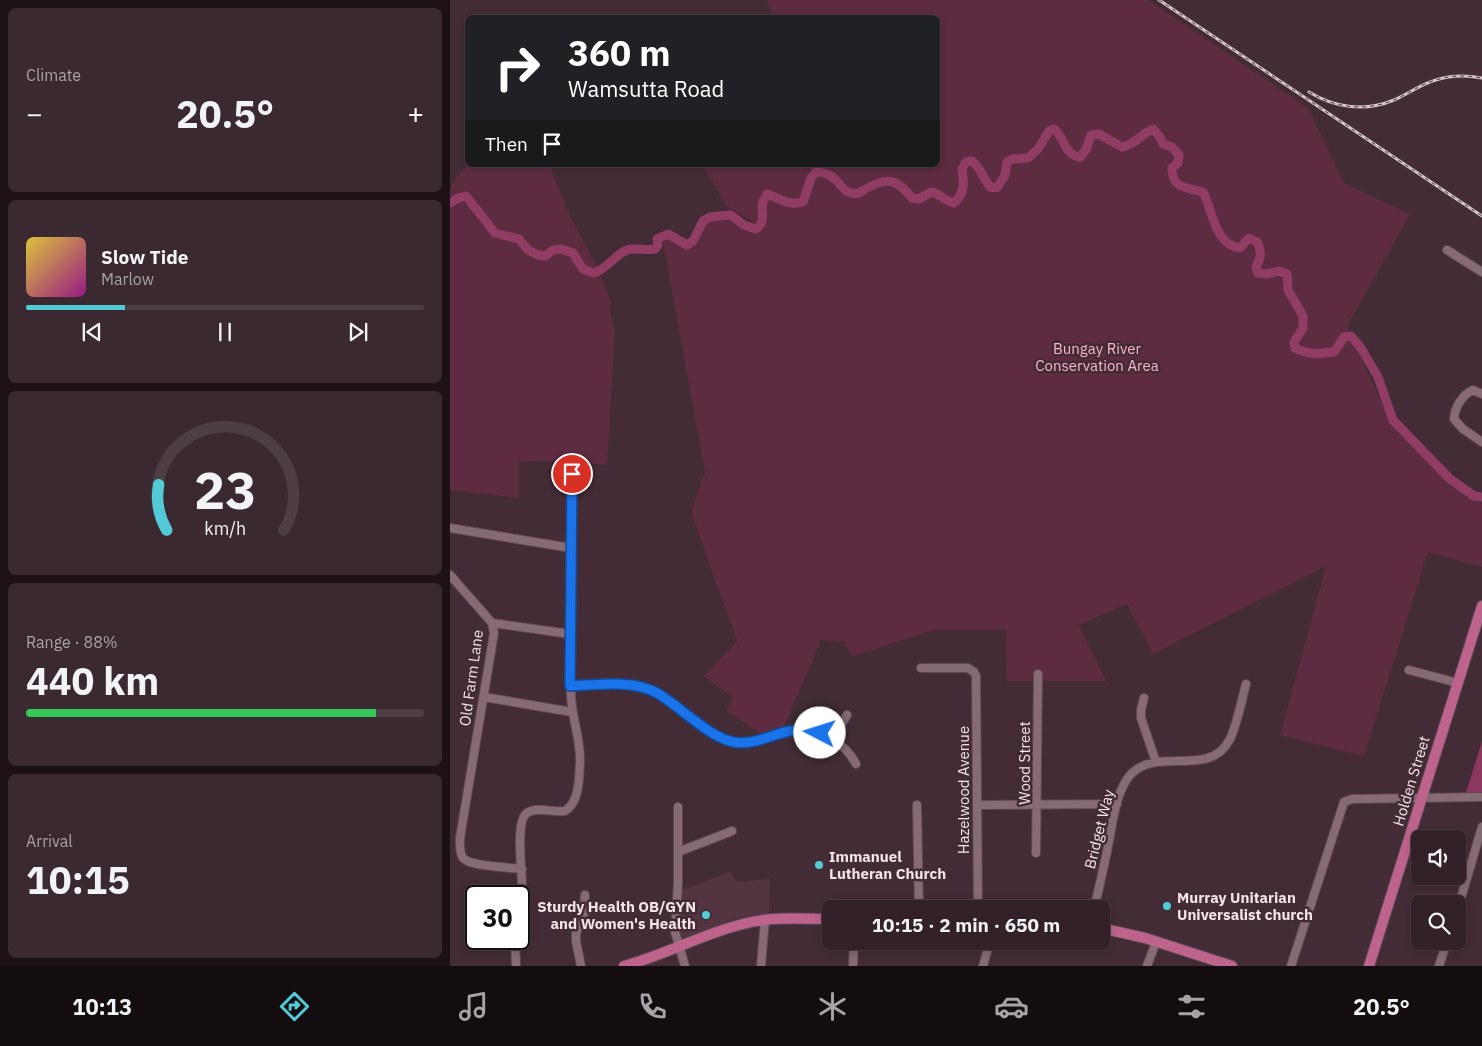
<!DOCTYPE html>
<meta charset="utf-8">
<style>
body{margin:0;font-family:"IBM Plex Sans",sans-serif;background:#3a2930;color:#f1f3f6;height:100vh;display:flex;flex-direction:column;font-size:19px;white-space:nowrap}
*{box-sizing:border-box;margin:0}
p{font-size:16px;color:#a8a3a8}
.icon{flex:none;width:28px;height:28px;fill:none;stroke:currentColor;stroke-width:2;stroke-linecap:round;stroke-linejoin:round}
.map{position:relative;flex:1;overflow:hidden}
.side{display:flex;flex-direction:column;gap:8px;padding:8px;background:#1c1216;width:450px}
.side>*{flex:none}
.top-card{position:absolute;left:15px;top:15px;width:475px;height:152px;border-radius:8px;box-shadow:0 2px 8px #0003,0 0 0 1px #4d3e45;background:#202124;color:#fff;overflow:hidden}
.tools{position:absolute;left:961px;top:830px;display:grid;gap:10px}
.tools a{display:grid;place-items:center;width:55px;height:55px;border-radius:8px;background:#322128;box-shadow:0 2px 8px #0003,0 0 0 1px #4d3e45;font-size:25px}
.speed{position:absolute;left:15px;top:885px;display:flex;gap:10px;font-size:25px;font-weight:700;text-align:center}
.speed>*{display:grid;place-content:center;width:65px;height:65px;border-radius:50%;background:#322128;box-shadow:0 2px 8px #0003,0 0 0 1px #4d3e45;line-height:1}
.speed .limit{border:2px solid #111;border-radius:8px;background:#fff;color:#111}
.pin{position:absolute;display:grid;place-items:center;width:42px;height:42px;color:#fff;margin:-21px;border:2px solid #fff;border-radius:50%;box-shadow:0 1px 5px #0007}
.me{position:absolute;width:55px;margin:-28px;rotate:275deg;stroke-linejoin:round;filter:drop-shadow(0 0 4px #0008)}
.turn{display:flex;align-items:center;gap:18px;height:105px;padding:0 20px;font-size:22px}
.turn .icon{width:65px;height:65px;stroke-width:2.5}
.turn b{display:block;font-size:35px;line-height:42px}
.then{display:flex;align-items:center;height:48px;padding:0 20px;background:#0003;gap:10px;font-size:19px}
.big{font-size:38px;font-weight:800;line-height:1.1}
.side .card{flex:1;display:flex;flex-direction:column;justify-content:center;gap:8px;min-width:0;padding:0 18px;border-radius:8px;background:#3a2930}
.side .dial{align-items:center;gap:0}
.dial svg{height:130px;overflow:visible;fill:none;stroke:#4d3e45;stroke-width:7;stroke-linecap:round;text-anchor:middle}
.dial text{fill:#f1f3f6;stroke:none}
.song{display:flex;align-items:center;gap:15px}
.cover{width:60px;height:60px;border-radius:8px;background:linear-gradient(135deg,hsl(50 70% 55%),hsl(310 70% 35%))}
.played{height:5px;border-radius:2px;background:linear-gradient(90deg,#52cbd7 25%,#4d3e45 25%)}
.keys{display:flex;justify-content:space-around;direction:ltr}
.heat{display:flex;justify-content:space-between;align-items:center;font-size:28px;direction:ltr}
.charge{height:8px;border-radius:4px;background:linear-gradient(90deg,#34c759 88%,#4d3e45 0)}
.trip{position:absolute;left:372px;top:900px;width:288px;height:50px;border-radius:8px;background:#322128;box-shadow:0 2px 8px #0003,0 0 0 1px #4d3e45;font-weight:800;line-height:50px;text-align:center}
.menu{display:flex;height:80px;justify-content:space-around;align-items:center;background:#140d10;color:#a8a3a8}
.menu .icon{width:35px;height:35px}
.menu .selected{color:#52cbd7}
.menu b{font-size:22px;color:#f1f3f6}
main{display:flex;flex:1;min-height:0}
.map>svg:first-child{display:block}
.built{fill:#523540}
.green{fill:#5d2c41}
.forest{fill:#8c385e}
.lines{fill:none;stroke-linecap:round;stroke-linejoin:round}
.river{stroke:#913d63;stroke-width:9}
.minor-casing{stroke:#5e4a52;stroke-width:10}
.major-casing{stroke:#5e4a52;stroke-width:12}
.minor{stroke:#866b75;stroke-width:8}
.major{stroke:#be648c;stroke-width:10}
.rail-casing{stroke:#d7c6cc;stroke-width:3}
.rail{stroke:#432c35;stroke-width:1;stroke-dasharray:4;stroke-linecap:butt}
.route-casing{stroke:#114b97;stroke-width:12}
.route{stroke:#1a73e8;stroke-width:9}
.poi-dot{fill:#52cbd7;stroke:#432c35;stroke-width:2}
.labels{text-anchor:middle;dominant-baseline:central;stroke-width:5;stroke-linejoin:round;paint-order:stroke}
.park-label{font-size:15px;fill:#fbb3cf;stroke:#432c35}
.street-label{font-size:15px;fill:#f4e4ea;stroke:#432c35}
.poi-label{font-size:15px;font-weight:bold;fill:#f4e4ea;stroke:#432c35;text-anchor:start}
</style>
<main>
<section class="side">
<div class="card"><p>Climate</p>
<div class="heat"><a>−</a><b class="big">20.5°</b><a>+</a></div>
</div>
<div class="card">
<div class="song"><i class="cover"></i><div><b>Slow Tide</b><p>Marlow</p></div></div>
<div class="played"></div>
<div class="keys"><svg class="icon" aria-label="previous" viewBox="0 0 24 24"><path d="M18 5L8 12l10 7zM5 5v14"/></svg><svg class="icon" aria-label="pause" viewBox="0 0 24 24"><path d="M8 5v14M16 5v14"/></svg><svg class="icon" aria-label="next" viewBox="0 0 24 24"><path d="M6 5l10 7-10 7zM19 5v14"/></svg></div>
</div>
<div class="card dial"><svg viewBox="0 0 100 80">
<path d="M14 69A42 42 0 1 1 86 69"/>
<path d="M14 69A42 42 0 0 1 9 41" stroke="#52cbd7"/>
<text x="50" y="56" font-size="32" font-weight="700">23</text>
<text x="50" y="72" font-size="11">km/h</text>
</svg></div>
<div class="card"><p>Range · 88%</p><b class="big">440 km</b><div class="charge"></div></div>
<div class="card"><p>Arrival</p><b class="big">10:15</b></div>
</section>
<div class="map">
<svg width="1032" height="966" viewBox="0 0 1032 966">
<rect width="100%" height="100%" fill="#432c35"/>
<!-- built -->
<path class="built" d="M280,872L287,882L320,879L319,914L286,919L237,937L231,936L229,933L228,914L231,891Z"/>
<!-- green -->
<path class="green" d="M317,0H698L858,108L894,183L960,214L897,327L937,414L1019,497L1032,504V567L978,552L914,756L830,735L876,566L703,654L677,604L629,625L656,681H557L556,630H484L401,657L395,642L371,640L334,727L312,735L276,710L283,698L254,676L287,641L241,512L255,472L212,236C222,232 228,241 237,245C246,239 246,230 252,222C257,217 261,218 267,217C271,216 274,214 278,214C287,216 294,227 306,229L310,226L276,206L253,165H488V18L323,17Z
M18,165H100L118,213L148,268L161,302L159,308L165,330L157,465L115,462L69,461V498L0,490V191L5,179Z"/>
<!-- forest -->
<path class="forest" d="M1032,741V793H1016Z"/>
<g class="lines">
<!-- river -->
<path class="river" d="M0,203L8,198L16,196L45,233L69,239L78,250L88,255L95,256L103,250L111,249L123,253L133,269L144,273C160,267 163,256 177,250C185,247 196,251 205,249L208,245L207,239L218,234L237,245L243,241L253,221L260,217L281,215L294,225L306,229C317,222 310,211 313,201C314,199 316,197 317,194C331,199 338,206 353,202L361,178L366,172C390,173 388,190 401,193C407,195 411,192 416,189C437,176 447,179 462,198L469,199L481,192C492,194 493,201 504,203C515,194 514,182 512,169L516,162L522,161C530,167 533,178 540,187L547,188L555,175L557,162L562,159L578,158L588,149L599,131L604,129C615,138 614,155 630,157L636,150L641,135L649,134L672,147C687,144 689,135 703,129L710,137L713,144L722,147L729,155L728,163L722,168C722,190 737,187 753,192C763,210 764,245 790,248L799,238L807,242C812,252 811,258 806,267L808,273L817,274L829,271L837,274L838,290L853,316V328L844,342L845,348C858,355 869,354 884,352L894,337L901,336L911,348L928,377L943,420L999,478L1024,496L1032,497"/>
<defs>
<path id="minor" d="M997,250L1032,272
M1032,394L1023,390C1012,395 1005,407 1004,419L1013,429L1032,442
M0,528L121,548
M0,575L42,623L44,633L10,838C10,845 9,852 13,858C21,867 59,867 72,869
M42,623L120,634
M471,668H518L524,672L526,676L528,909
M959,670L1008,683
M120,686C142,685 172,680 193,687C223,697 253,735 283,742C291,744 299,742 306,741C333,734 353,723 380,738C391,744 400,752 406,764
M34,697L122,712
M694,698L691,710V718L706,762
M383,739L397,715
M467,805L469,909
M528,805L667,804
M228,807V883L225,932L235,966
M228,852L282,831
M586,853L588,674
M69,908C70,900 72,892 72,885C72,870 65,821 77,813C87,806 104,813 115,811C130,802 129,777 130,762C131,739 121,717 121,694C118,621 121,547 122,474
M1008,908L1032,827
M644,909C649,888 654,867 658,846C663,823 665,792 681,774C708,746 760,779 780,739C788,722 791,702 796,684
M65,939L66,966
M131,966L126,941V934L134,913L135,895
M311,966L315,919
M403,966L404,941
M533,966L540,941
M697,966L706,942
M841,966L894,802L902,799L1032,797
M989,966L997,941"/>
<path id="major" d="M651,928L695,938L782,966
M174,966C215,955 252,934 293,924C322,916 352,919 381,919
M919,966L1032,606"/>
</defs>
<!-- minor casing -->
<use href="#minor" class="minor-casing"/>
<!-- major casing -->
<use href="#major" class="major-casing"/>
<!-- minor -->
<use href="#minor" class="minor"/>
<!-- major -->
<use href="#major" class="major"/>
<defs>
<path id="rail" d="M709,0L1032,216
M859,92C885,108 915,112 944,100C958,94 971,84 986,80C1001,75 1016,75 1032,78"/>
</defs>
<!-- rail casing -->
<use href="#rail" class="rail-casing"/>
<!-- rail -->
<use href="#rail" class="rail"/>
</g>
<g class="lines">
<defs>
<path id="route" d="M122,474L120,686C148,685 181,679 207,693C230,706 259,738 284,742C303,746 322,734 340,731C351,729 360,731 370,733"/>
</defs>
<!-- route casing -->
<use href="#route" class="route-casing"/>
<!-- route -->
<use href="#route" class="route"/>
</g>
<!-- markers -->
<g class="poi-dot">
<circle cx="369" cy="865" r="5"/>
<circle cx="717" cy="906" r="5"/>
<circle cx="256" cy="915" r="5"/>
</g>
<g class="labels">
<!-- park labels -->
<g class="park-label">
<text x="647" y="348">Bungay River<tspan x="647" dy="17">Conservation Area</tspan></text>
</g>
<!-- street labels -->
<g class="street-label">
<text transform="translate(21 678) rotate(-82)">Old Farm Lane</text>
<text transform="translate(574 763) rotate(-90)">Wood Street</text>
<text transform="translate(961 781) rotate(-73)">Holden Street</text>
<text transform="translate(513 790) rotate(-90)">Hazelwood Avenue</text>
<text transform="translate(649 829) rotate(-76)">Bridget Way</text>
</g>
<!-- poi labels -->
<g class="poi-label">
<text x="379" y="856">Immanuel<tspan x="379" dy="17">Lutheran Church</tspan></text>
<text x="727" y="897">Murray Unitarian<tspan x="727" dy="17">Universalist church</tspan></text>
<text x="246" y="906" text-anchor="end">Sturdy Health OB/GYN<tspan x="246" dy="17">and Women's Health</tspan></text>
</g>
</g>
</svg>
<div class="tools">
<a><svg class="icon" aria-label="sound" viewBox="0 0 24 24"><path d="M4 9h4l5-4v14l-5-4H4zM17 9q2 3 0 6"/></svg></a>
<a><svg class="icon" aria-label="search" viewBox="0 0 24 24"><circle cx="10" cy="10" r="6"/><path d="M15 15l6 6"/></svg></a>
</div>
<div class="speed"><div class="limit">30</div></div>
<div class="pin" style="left:122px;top:474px;background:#d93025"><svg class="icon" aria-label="arrive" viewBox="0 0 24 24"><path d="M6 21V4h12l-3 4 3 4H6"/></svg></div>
<svg class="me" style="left:370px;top:733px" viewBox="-20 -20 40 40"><circle r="19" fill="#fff"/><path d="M0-13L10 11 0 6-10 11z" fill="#1a73e8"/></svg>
<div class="trip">10:15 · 2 min · 650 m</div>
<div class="top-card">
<div class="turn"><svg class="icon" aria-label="right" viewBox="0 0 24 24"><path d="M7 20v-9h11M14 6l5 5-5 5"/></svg><div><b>360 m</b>Wamsutta Road</div></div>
<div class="then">Then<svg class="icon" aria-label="arrive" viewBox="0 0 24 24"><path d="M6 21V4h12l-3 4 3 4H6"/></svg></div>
</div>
</div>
</main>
<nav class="menu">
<b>10:13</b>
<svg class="icon selected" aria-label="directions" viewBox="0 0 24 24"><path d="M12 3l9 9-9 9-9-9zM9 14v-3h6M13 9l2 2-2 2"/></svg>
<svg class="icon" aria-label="music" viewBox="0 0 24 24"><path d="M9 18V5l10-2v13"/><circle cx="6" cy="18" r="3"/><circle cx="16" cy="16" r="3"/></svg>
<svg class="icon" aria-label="phone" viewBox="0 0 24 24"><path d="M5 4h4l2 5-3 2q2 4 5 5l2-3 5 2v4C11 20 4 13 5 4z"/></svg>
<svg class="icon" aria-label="climate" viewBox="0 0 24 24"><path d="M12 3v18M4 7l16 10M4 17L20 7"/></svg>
<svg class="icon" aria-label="car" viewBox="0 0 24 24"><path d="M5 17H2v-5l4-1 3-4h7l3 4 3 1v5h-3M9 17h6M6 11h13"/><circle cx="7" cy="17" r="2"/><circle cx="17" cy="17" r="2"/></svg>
<svg class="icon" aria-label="filters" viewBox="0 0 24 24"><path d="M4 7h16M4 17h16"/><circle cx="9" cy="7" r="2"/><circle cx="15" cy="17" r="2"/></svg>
<b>20.5°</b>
</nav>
